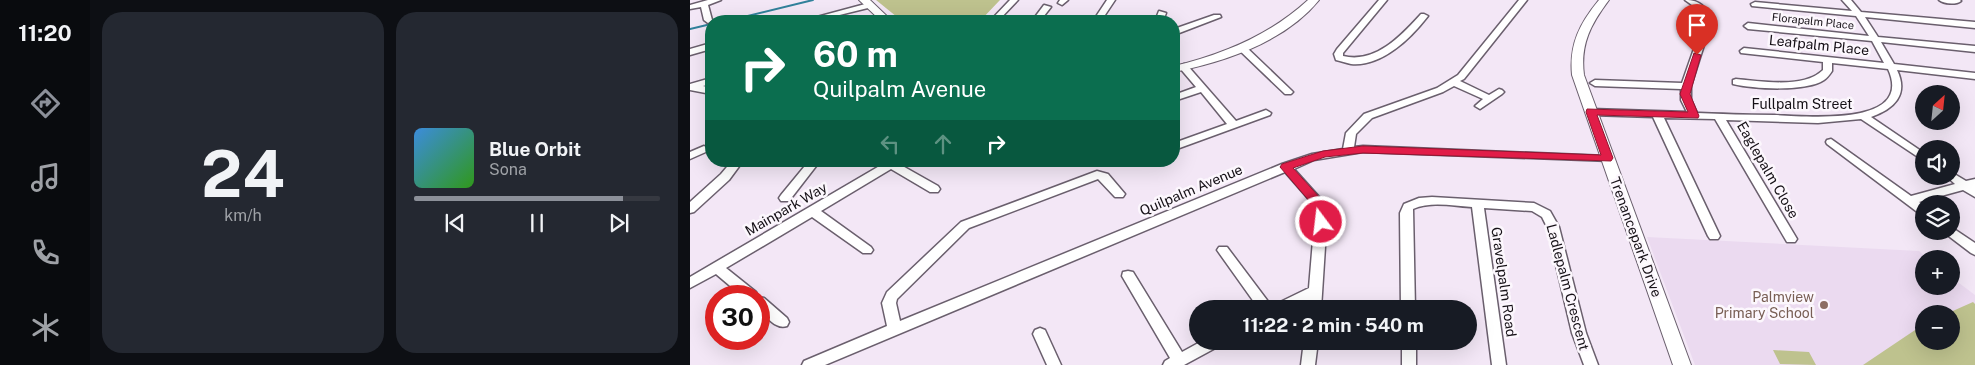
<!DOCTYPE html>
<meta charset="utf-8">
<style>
body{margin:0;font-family:"Public Sans",sans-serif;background:#242831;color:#f1f3f6;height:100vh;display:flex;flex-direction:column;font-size:19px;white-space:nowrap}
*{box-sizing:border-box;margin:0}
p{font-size:16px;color:#9ea1a6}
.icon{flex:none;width:28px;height:28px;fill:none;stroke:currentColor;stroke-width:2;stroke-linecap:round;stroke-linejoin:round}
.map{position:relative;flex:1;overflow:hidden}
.panel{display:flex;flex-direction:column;gap:12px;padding:12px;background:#0d0f14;width:600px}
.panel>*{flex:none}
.guide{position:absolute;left:15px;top:15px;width:475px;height:152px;border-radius:20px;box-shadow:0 5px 20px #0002;background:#0b6e4f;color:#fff;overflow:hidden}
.needle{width:32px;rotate:27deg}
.controls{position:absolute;left:1225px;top:85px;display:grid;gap:10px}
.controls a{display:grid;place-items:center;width:45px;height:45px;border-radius:50%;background:#171b24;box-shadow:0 5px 20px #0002;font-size:25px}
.speed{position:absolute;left:15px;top:285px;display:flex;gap:10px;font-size:25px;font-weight:700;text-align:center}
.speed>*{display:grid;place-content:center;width:65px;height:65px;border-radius:50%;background:#171b24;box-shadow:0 5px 20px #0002;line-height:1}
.speed .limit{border:8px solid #d22;background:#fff;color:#111}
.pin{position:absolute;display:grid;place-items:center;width:42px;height:42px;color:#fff;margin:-51px -21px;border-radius:50% 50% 50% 0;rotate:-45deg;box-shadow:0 0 5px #0007}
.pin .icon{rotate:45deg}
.me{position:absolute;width:55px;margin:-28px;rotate:345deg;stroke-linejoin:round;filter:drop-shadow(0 0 4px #0008)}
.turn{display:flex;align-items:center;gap:18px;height:105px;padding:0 25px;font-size:22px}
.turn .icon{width:65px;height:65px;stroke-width:2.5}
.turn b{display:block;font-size:35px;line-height:42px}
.lanes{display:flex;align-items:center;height:48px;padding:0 25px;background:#0003;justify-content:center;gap:25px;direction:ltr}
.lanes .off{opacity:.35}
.panel .tile{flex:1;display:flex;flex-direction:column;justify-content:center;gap:8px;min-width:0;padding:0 18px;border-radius:20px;background:#242831}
.panel .dial{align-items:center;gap:0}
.dial b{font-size:65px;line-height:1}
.song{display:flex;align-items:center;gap:15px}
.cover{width:60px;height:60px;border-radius:8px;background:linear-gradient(135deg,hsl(210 70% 55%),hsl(110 70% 35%))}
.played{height:5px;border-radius:2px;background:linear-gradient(90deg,#8c9099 85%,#363941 85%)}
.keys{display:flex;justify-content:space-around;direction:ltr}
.panel .tiles{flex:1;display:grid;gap:12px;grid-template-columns:repeat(2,1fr)}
.trip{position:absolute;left:499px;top:300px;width:288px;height:50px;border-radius:25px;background:#171b24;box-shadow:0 5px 20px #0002;font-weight:700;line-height:50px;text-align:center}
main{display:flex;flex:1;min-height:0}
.menu{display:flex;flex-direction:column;width:90px;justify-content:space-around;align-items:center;background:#090b0e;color:#9ea1a6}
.menu .icon{width:35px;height:35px}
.menu .active{color:#8c9099}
.menu b{font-size:22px;color:#f1f3f6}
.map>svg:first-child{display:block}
.built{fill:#ebdaf0;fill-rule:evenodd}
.green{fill:#bec28e}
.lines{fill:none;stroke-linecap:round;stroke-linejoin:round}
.stream{stroke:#31819b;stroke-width:2}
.minor-casing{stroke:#6a5f6d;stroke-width:3}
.tertiary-casing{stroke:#6a5f6d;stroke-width:2}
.minor{fill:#fff;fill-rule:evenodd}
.tertiary{fill:#fff;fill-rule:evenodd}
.route{fill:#e11d48;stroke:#92132f}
.education-dot{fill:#8d6e63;stroke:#fcf7fd;stroke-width:2}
.labels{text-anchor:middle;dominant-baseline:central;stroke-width:5;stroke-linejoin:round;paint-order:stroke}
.far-street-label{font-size:11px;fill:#161117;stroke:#fcf7fd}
.street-label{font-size:14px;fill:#161117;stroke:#fcf7fd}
.education-label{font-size:14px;fill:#785e54;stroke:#fcf7fd;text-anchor:end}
</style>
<main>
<nav class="menu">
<b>11:20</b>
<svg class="icon active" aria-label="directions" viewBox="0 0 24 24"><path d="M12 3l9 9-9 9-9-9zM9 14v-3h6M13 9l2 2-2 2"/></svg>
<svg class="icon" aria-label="music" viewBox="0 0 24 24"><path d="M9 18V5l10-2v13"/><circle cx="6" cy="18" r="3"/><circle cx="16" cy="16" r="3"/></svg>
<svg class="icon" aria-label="phone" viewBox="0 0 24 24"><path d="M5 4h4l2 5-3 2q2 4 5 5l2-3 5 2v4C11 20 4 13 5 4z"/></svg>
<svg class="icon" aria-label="climate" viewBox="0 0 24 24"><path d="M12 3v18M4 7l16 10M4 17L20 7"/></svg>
</nav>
<section class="panel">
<div class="tiles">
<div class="tile dial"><b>24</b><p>km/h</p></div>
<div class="tile">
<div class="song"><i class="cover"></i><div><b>Blue Orbit</b><p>Sona</p></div></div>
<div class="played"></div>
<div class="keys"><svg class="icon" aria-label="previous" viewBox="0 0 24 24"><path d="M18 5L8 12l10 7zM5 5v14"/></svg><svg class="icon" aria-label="pause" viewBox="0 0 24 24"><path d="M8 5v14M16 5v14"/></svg><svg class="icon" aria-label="next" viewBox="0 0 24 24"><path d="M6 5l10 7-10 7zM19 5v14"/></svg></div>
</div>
</div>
</section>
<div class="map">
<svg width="1285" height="365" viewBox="0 0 1285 365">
<rect width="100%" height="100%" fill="#f3e7f6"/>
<!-- built -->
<path class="built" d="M957,237L1229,251L1238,259H1234V286H1261V277L1285,295V365H1005ZM1234,314H1261V341H1234Z"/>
<!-- green -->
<path class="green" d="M186,0H310L290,21H212Z
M1283,302L1285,304V365H1173L1234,324V341H1261V314H1256Z
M1083,350L1119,352L1126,365L1090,364Z"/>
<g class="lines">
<!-- stream -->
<path class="stream" d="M37,21L123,0
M0,29L21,24"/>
<defs>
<path id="minor" d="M18,0H31L18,5L22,20L18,23L14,20L11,7L0,9V5Z
M320,0H328L308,21H300Z
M370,0H378L372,5L368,3Z
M417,0H425L411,21H403Z
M689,0H697L653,53V56C685,64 711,36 731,14H734L738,16C721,38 692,67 661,64C656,63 651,61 646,60L644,54L647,49Z
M829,0H837L774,79L770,81L799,95L809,89L812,90L814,92L812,94L790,109L785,106L793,99L764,86L753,92L682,118L666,134L664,147L673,146L917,156L921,157L922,159L921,161L673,152L624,160L604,169L631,199L637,216L631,309H617L618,301L602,309H569L527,250L529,247H537L583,308L584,305L619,288L625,216L622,203L595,172L135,365H112L114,361L197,326L192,303L197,292L271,222L407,171L418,174L435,194L433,197H425L408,179L279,228L207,299L206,303L210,321L592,164L622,154L653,149L656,133L674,114L747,88L768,75Z
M995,0C1011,0 1015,7 1022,20L1001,86V100L1007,113C1033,114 1058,115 1084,115C1114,116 1225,128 1198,69L1142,63V71C1140,74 1137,78 1134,80C1116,92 1064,89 1043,84V80L1046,79C1071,81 1114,89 1133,70V62L1051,53L1050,51L1054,48L1194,63L1182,41L1058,29L1054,26L1058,23L1179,36L1166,16L1062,6L1061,4L1065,2L1162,11L1152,0H1161L1171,12L1285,22V28L1175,17L1188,37L1285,46V52L1191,42L1204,64L1285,73V79L1207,70C1219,95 1204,109 1181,117L1234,153V161L1171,119L1128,123L1036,120L1107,239L1105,242H1097L1025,119L974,118L1030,236L1028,239H1020L1018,236L963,117L901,115L896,112L901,109L997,112L991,100V89L905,86L900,83L905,80L992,83L1014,20L1009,10Z
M1249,0H1270L1271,1C1266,5 1254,4 1249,0Z
M179,3H182V7L125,21H112Z
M354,5L361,7L350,21H342Z
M469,11L476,13L473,21H465Z
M524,15H530L531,17L484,35V29Z
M21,43V49L0,55V49Z
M552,45L555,46L601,90L603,92L601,94H595L549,50L548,48Z
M494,64L497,65L546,121L576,110L581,113L580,115L484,150V143L537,124L511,92L484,101V95L506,87L489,67Z
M21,78V84L13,86L21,88V94L0,90V84Z
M1141,139L1221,196L1265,184L1256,176H1261V172L1276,181L1285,179V197L1273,190L1229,202L1234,205V215L1230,214L1137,144L1136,142L1137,140Z
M14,146L19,149L18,151L0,159V152Z
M42,161H53L39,180L4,212L0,213V202L31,174Z
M119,161H130L99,201H91L89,198L91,195Z
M198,161H212L209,164L248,186L250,189L248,192H240L201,169L131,211L181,247L183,250L181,253H173L122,217L36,268L66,292L68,296H52L26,274L0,288V277Z
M742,197L844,203L860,211L869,227L896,333L908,365H894L882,333L857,227L852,217L842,211L794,208L816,365H802L782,207C763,206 741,201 723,209L725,309H711L710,213L714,204L729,198Z
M1261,227L1285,243V255L1281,253L1256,234L1254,231H1261Z
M438,271L443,272L492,352L512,341H533L531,345L494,365H473L475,361L480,358L432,276L433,272Z
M69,297L74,298L97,318L99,322L97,326C86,330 77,317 69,310Z
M350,328L355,330L371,365H357L343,334L345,330Z
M614,341H628L625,365H611Z
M712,341H726V365H712Z"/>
<path id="tertiary" d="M169,0H180L202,21H191Z
M618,0H629C595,42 534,62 484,72V66C534,54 580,35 618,0Z
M909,0H919C901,24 890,44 894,75L1001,365H983L882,75C879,44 890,23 909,0Z"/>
</defs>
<!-- minor casing -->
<use href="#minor" class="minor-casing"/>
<!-- tertiary casing -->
<use href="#tertiary" class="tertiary-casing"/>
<!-- minor -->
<use href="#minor" class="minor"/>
<!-- tertiary -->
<use href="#tertiary" class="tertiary"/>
</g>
<!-- route -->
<path class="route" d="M1004,53L1011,55L1000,94L1009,116L1008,118L907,115L923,158L921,161L673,153L635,157L603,168L631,199L637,222L631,227L625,222L621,203L590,167L592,164L633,151L673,146L911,155L896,112L897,109L998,112L990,94Z"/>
<!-- markers -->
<circle class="education-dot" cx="1134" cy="305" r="5"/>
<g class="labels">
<!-- far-street labels -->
<g class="far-street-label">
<text transform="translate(1123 21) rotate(6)">Florapalm Place</text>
</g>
<!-- street labels -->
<g class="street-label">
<text transform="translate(1129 45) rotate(6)">Leafpalm Place</text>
<text x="1112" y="104">Fullpalm Street</text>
<text transform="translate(1078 170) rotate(60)">Eaglepalm Close</text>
<text transform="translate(501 190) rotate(-23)">Quilpalm Avenue</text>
<text transform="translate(96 209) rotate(-30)">Mainpark Way</text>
<text transform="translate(946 237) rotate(70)">Trenancepark Drive</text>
<text transform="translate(814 282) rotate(82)">Gravelpalm Road</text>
<text transform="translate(878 287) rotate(75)">Ladlepalm Crescent</text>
</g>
<!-- education labels -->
<g class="education-label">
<text x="1124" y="297">Palmview<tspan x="1124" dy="16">Primary School</tspan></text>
</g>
</g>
</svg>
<div class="controls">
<a><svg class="needle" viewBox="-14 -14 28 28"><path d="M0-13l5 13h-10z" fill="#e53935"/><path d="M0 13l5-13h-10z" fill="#9ea1a6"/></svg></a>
<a><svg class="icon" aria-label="sound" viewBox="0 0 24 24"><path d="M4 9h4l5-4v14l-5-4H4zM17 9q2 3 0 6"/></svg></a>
<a><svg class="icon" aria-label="layers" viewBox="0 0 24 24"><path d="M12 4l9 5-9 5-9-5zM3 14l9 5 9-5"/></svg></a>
<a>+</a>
<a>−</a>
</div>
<div class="speed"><div class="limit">30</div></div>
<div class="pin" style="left:1007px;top:55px;background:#d93025"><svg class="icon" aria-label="arrive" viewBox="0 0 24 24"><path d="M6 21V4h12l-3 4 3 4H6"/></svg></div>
<svg class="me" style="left:631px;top:222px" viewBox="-20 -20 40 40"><circle r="17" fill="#e11d48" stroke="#fff" stroke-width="3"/><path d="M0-11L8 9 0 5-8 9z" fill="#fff"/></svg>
<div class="trip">11:22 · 2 min · 540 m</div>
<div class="guide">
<div class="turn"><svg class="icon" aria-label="right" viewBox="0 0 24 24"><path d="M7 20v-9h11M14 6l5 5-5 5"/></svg><div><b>60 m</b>Quilpalm Avenue</div></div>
<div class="lanes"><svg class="icon off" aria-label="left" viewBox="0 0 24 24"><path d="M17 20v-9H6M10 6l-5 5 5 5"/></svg><svg class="icon off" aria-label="ahead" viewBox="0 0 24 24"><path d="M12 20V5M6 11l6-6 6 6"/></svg><svg class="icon" aria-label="right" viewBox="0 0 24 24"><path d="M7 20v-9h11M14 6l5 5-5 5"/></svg></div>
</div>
</div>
</main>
